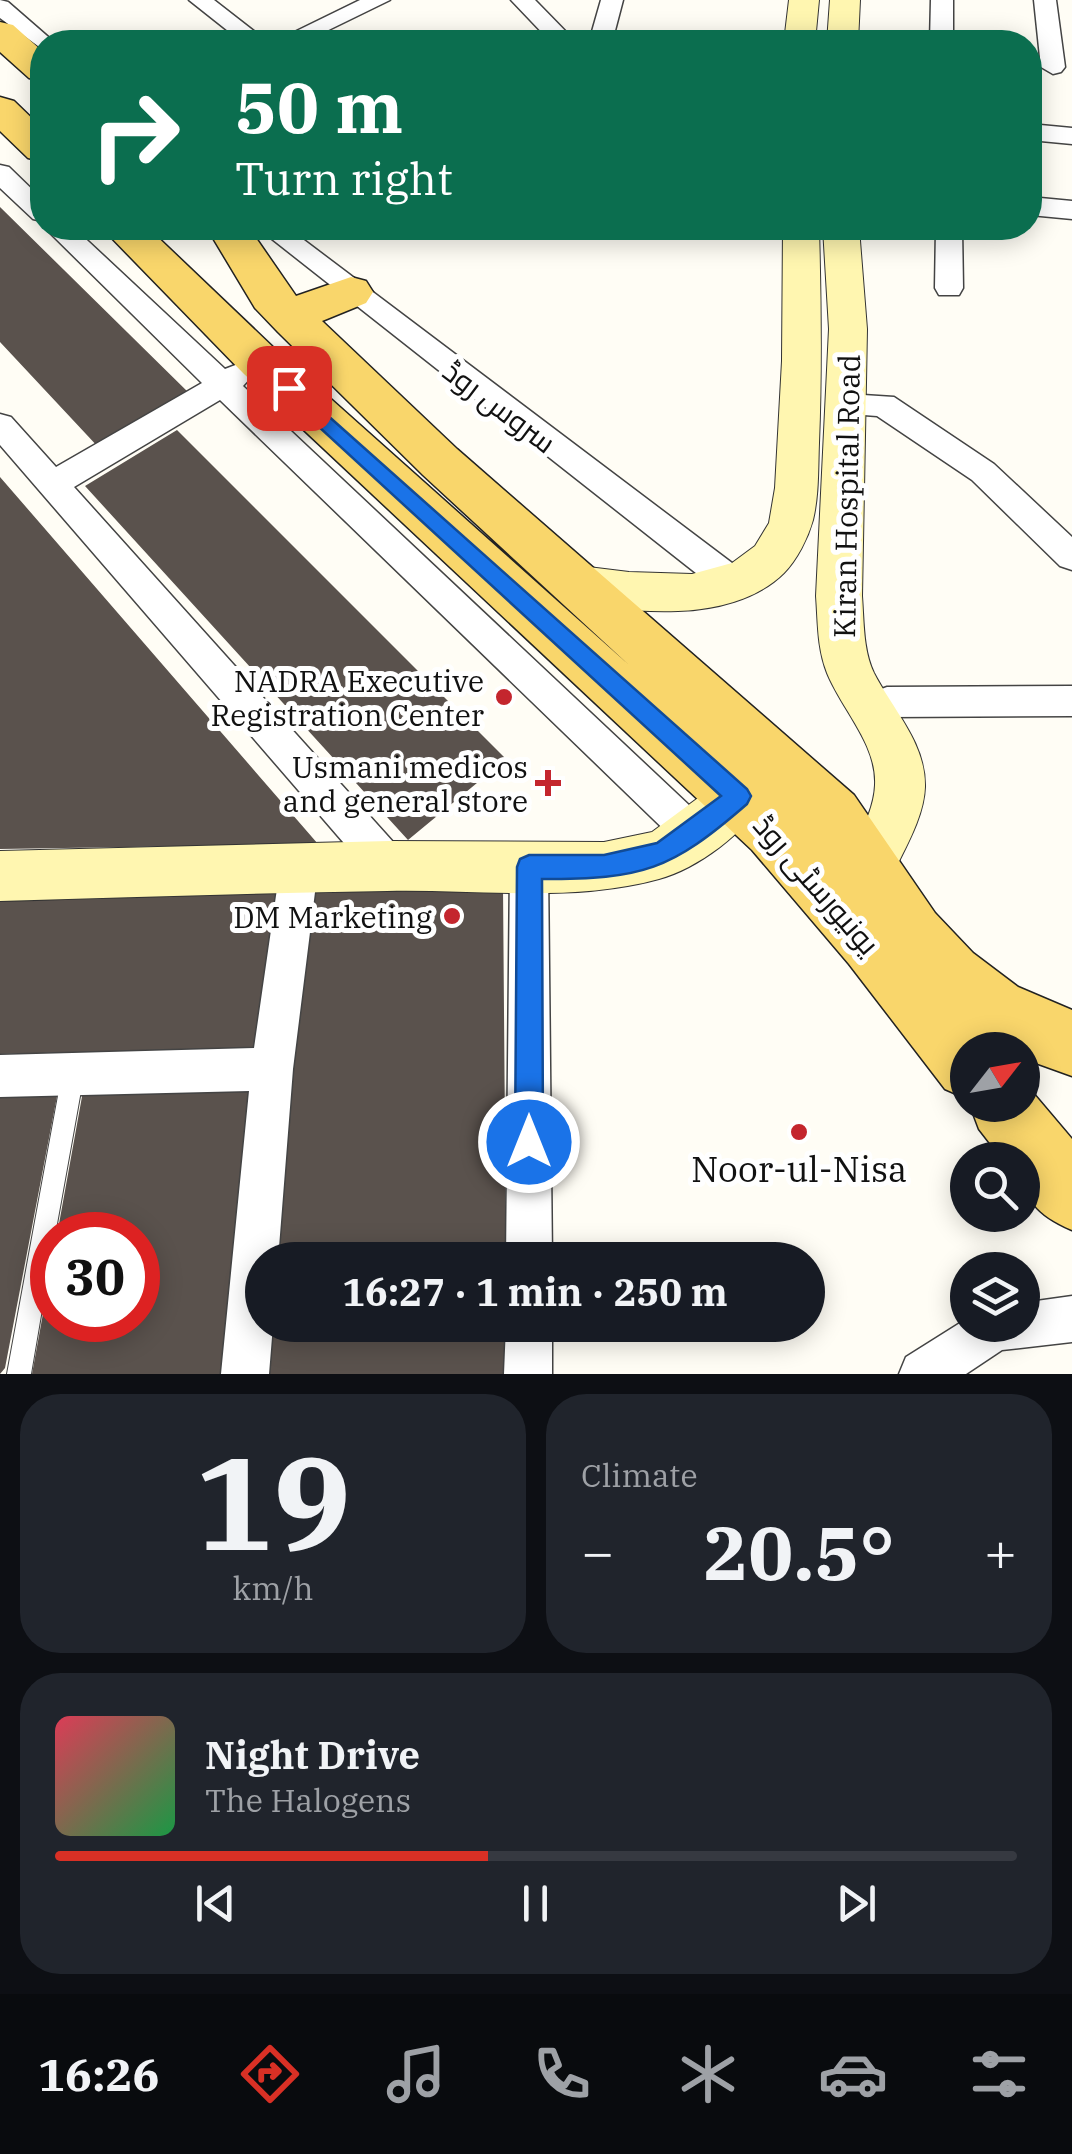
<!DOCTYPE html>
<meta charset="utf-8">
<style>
body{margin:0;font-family:"IBM Plex Serif",Cairo,serif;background:#20242c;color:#f1f3f6;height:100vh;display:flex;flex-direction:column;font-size:38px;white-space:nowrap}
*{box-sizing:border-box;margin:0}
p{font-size:32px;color:#9ea1a6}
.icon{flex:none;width:55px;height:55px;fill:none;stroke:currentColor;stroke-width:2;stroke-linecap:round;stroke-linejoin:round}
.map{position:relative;height:1374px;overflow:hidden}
.panel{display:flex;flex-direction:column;gap:20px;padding:20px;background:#0d0f14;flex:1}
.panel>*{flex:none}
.guide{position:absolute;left:30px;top:30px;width:1012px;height:210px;border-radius:40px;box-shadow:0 5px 25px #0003;background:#0b6e4f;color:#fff;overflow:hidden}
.needle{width:65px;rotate:59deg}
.buttons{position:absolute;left:950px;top:1032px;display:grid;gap:20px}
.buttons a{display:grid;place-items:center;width:90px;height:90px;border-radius:50%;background:#171b24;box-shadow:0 5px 25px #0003;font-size:50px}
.speed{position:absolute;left:30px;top:1212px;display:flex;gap:20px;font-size:50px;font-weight:700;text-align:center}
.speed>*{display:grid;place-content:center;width:130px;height:130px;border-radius:50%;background:#171b24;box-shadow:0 5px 25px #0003;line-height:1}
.speed .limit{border:15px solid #d22;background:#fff;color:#111}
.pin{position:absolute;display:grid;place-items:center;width:85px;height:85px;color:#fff;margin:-42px;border-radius:20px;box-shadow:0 5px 15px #0006}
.me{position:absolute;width:110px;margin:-55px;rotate:0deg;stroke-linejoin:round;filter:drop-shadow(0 0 8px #0008)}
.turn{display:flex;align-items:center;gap:35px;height:210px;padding:0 40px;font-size:45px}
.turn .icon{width:130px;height:130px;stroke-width:2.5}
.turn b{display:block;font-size:70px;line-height:85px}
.big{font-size:75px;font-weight:700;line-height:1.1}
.panel .widget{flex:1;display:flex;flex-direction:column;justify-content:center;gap:15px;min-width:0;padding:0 35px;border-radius:40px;background:#20242c}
.panel .dial{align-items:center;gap:0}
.dial b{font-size:130px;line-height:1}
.song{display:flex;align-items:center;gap:30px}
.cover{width:120px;height:120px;border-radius:15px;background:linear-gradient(135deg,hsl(350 70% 55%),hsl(140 70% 35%))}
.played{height:10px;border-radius:5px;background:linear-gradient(90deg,#d93025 45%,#363941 45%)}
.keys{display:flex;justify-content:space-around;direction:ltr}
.heat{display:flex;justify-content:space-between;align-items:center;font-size:55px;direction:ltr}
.panel .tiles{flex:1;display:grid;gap:20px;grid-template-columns:1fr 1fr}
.widget:last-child{grid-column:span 2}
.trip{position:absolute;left:245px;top:1242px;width:580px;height:100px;border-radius:50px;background:#171b24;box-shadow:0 5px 25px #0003;font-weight:700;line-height:100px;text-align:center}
.dock{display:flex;height:160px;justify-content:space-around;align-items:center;background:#090b0e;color:#9ea1a6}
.dock .icon{width:70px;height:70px}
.dock .active{color:#d93025}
.dock b{font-size:45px;color:#f1f3f6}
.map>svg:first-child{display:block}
.building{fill:#5a524d}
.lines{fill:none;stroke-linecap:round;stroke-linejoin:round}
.lane-casing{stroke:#444;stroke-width:2}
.street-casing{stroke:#444;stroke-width:3}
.secondary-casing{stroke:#333;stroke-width:2}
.primary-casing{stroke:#222;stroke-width:3}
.lane{fill:#fff;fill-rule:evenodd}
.street{fill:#fff;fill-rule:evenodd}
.secondary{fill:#fff6b0;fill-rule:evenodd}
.primary{fill:#f9d66b;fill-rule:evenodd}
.route{fill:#1a73e8;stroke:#114b97;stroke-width:2.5}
.poi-dot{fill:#c4262e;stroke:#fff;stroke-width:4}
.labels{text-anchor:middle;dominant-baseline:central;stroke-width:10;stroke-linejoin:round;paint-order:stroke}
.street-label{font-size:30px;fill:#111;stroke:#fff}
.poi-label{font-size:30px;fill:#111;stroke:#fff;text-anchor:end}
.near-poi-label{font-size:35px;fill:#111;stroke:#fff}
</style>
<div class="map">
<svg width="1072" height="1374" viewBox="0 0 1072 1374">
<rect width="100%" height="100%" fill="#fffdf5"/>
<!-- building -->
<path class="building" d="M0,207L191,395L100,449L0,342Z
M177,430L506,759L408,840L85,486Z
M0,477L318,844L0,849Z
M503,887L506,1260H263L299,891Z
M276,891L259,1048L0,1054V897Z
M254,1087L223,1374H32L51,1270L52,1320H138V1235H57L83,1091Z
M58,1091L5,1368L0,1374V1093Z
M260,1293L262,1325H506V1374H252Z"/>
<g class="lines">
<defs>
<path id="lane" d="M73,1063L80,1067L84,1074L55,1235H52V1251L31,1374H7L62,1074L66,1067Z"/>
<path id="street" d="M0,0L8,2L54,42H42V49L0,18Z
M189,0H214L268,42H242Z
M360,0H390L304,42H274Z
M511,0H535L576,42H551Z
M601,0H623L612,42H589Z
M931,0H953V42H930Z
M1034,0H1056L1065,67L1061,72L1053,74L1041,67Z
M1030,124L1072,128V144L1030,140Z
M0,165L9,167L42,199V221L33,219L0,188Z
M1030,197L1072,201V219L1030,215Z
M45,228H74L225,369L238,364L248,367L253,375L243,386L707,822L713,834L707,846L694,852L681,846L220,400L74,487L403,853L408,866L403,879L389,884L375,879L0,445V414L11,417L56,467L202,383Z
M258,228H288L744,572L749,582L744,592L732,596L720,592Z
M936,228H962L963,288L959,295H939L935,288Z
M848,394L894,397L994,464L1072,537V570L1060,566L972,480L877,416L837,413L833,405L837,397Z
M1072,686V716L889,717L870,725L857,720L852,709L857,698L887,687Z
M529,849L543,854L548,867L552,1260H506L510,867L515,854Z
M299,850L313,855L318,868L293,1069L278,1260H262V1325H273L269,1374H221L249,1091L0,1097V1055L254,1048L280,868L285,855Z
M1072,1296V1342L1002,1350L966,1374H899L906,1357L968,1318V1325H1022V1303Z
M506,1325H552V1374H504Z"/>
<path id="secondary" d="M789,0H819L815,42H784Z
M830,0H860L858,42H827Z
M783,228H819C821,300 822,371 819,443C818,469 819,495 813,520C808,538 797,560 784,573C757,600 714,610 678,611C638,612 594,609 556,596L550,583L556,570L572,565L629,572L692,574L732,563L755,546L769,523L775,488L782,361Z
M823,228H859L867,329L862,596C864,621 863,650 874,673C893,710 926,743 925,787C924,819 902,853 889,882L871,890L853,882L845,865C856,840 874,813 875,785C877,744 842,710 827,673C817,648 818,622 816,596L829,329Z
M739,774L757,781L764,797C748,832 696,869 659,879C572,903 477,889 387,891C258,893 129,897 0,901V851L389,841L604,842L652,832L721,781Z"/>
<path id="primary" d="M0,22L13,25L42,51V81L29,78L0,52Z
M0,97L14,101L42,128V161L28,158L0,131Z
M102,228H148L276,350L629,665L423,475L278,332L255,308L207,228H249L296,296L351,277L366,281L373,292L366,303L322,321L457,449L854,795L935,913L973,953L1018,987L1072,1010V1076L1022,1058V1050H1004L992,1044L994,1050H968V1099L945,1089L849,964L752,850L244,374Z
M1022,1080L1072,1139V1230C1037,1215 1022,1199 1022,1160H1003L979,1129L970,1105H1022Z"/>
</defs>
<!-- lane casing -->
<use href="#lane" class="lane-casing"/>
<!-- street casing -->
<use href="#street" class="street-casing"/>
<!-- secondary casing -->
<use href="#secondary" class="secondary-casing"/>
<!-- primary casing -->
<use href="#primary" class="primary-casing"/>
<!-- lane -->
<use href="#lane" class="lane"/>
<!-- street -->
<use href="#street" class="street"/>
<!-- secondary -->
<use href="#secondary" class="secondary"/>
<!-- primary -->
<use href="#primary" class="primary"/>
</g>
<!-- route -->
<path class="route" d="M289,381L747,789L751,796L747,804C670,871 643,879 542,879L543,1142L539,1152L529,1156L519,1152L515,1142L517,867L520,859L529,855H604L657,843L721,796L282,393L279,388Z"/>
<!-- markers -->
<g class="poi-dot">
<circle cx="504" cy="697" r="10"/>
<path d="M543 768h10v10h10v10h-10v10h-10v-10h-10v-10h10z"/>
<circle cx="452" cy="916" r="10"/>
<circle cx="799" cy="1132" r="10"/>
</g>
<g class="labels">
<!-- street labels -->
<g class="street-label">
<text transform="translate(500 406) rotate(37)">سروس روڈ</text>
<text transform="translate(846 496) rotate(-89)">Kiran Hospital Road</text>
<text transform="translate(817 884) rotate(49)">یونیورسٹی روڈ</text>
</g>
<!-- poi labels -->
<g class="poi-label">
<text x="484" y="680">NADRA Executive<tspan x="484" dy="34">Registration Center</tspan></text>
<text x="528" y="766">Usmani medicos<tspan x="528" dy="34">and general store</tspan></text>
<text x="432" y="916">DM Marketing</text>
</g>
<!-- near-poi labels -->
<g class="near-poi-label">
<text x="799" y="1169">Noor-ul-Nisa</text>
</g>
</g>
</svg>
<div class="buttons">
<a><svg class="needle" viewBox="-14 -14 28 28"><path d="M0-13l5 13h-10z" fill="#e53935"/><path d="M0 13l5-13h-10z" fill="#9ea1a6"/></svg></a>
<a><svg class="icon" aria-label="search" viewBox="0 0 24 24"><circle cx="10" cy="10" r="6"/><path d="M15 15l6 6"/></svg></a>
<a><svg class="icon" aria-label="layers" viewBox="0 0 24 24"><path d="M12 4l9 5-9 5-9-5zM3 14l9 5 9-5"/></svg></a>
</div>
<div class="speed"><div class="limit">30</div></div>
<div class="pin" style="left:289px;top:388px;background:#d93025"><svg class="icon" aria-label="arrive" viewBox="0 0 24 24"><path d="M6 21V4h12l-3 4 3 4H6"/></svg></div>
<svg class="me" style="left:529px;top:1142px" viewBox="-20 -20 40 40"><circle r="17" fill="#1a73e8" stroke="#fff" stroke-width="3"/><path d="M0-11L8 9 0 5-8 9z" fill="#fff"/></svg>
<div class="trip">16:27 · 1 min · 250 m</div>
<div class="guide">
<div class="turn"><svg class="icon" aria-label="right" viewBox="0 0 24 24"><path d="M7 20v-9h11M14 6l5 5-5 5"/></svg><div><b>50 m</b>Turn right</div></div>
</div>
</div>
<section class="panel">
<div class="tiles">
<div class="widget dial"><b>19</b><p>km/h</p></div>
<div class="widget"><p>Climate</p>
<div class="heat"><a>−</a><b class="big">20.5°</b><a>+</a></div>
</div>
<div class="widget">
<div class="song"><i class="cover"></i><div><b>Night Drive</b><p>The Halogens</p></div></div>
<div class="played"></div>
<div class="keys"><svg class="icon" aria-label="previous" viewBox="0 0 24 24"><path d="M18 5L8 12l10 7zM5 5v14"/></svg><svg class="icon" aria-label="pause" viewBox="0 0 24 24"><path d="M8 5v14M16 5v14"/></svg><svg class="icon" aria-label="next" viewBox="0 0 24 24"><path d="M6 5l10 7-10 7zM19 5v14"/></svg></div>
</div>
</div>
</section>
<nav class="dock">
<b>16:26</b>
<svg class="icon active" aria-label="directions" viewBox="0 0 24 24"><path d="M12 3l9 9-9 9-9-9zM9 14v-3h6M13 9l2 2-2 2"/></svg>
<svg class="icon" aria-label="music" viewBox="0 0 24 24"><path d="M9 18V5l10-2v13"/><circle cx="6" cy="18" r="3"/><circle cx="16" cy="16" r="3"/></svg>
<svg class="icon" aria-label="phone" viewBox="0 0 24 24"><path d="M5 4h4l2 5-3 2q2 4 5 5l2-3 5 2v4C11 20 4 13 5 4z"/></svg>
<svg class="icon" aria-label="climate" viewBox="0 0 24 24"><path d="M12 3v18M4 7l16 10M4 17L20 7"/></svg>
<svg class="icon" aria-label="car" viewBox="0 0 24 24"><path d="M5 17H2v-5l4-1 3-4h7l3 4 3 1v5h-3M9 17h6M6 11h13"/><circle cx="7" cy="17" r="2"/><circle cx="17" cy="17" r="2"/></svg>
<svg class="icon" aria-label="filters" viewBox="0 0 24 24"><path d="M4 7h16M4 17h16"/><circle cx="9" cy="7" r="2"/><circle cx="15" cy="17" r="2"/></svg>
</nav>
